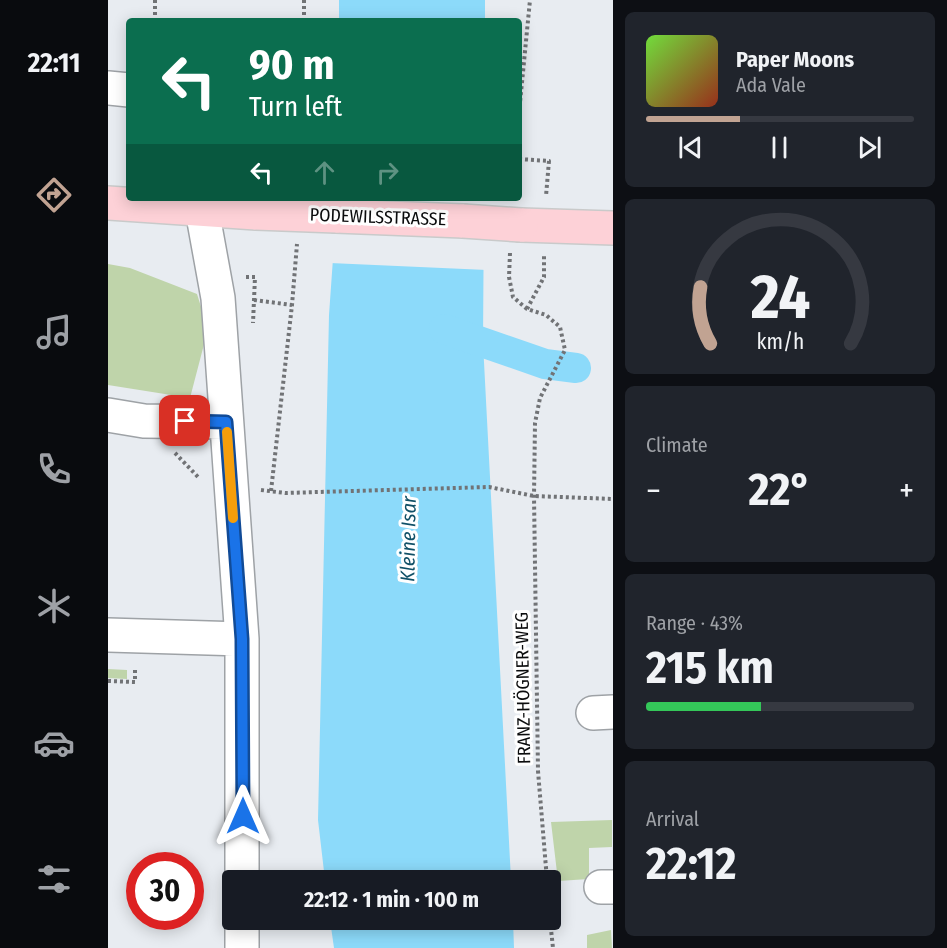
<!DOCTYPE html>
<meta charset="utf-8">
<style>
body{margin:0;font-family:"Fira Sans Condensed",sans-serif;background:#20242c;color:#f1f3f6;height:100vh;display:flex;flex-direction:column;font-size:22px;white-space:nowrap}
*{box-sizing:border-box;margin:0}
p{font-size:20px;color:#9ea1a6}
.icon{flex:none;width:33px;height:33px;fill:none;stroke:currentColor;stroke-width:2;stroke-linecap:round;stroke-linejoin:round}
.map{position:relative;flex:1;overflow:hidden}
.drawer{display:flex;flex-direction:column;gap:12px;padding:12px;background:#0d0f14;width:334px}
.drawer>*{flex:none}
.hud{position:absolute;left:18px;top:18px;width:396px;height:183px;border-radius:6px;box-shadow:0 3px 15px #0003;background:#0b6e4f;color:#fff;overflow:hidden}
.speed{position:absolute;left:18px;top:852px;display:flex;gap:12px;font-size:30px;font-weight:700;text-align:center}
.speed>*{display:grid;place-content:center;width:78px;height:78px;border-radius:50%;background:#171b24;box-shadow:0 3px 15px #0003;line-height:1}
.speed .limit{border:9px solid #d22;background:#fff;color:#111}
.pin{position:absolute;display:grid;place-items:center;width:51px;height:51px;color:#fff;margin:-26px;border-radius:12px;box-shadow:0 3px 9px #0006}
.me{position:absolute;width:66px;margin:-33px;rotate:0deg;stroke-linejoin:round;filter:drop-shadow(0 0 4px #0008)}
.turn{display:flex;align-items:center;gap:21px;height:126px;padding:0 24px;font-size:27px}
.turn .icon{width:78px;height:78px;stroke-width:2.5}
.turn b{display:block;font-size:42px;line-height:51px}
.lanes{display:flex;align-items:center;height:57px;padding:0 24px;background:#0003;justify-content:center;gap:30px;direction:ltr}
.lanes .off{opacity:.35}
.big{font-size:45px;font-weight:700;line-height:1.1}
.drawer .widget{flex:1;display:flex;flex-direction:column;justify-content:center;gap:9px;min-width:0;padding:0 21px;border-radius:9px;background:#20242c}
.drawer .dial{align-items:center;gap:0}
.dial svg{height:156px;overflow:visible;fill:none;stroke:#363941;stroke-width:7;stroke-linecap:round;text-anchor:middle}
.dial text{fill:#f1f3f6;stroke:none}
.song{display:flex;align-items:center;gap:18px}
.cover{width:72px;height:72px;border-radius:9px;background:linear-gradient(135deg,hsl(100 70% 55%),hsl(10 70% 35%))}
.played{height:6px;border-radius:3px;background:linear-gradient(90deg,#c1a392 35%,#363941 35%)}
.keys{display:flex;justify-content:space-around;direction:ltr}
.heat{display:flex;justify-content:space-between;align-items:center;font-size:33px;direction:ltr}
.charge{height:9px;border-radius:4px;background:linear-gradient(90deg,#34c759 43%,#363941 0)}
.trip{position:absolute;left:114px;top:870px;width:339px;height:60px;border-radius:6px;background:#171b24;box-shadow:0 3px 15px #0003;font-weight:700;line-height:60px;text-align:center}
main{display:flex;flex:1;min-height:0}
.menu{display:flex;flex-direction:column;width:108px;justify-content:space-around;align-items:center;background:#090b0e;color:#9ea1a6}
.menu .icon{width:42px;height:42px}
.menu .on{color:#c1a392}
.menu b{font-size:27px;color:#f1f3f6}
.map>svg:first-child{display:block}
.green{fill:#bfd4aa}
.water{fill:#8cdafa}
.pier{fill:#e8ecf1}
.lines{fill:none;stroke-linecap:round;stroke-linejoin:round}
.canal{stroke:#8cdafa;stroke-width:30}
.minor-casing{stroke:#9ea2a6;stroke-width:36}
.major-casing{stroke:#c9caca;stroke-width:36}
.path{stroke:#717376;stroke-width:4;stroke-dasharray:3 3;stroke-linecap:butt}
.minor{stroke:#fff;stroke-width:33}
.major{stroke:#fdd1d7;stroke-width:33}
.major-bridge-casing{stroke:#c9caca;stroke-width:36;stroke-linecap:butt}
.major-bridge{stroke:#fdd1d7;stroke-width:33}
.route-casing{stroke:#114b97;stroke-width:15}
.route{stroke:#1a73e8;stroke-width:10}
.slow{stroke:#f59e0b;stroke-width:10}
.labels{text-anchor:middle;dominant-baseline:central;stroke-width:6;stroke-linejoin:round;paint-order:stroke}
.street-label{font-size:18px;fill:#0b0c0d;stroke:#fff}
.water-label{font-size:20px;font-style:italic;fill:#105067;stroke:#fff}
</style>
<main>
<nav class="menu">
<b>22:11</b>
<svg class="icon on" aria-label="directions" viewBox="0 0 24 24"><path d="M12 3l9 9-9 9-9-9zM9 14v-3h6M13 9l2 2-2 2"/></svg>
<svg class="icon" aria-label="music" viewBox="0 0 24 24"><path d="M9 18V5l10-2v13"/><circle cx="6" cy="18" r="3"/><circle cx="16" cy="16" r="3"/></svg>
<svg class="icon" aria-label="phone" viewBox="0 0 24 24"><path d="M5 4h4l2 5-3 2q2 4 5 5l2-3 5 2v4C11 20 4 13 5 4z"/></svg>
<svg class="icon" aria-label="climate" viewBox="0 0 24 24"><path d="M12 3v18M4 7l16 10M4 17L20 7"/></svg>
<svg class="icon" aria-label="car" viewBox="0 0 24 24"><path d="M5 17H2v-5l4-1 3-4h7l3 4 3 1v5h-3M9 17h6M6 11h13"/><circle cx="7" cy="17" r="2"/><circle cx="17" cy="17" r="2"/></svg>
<svg class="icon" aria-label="filters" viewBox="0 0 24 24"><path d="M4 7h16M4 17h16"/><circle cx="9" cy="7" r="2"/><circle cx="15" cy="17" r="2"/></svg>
</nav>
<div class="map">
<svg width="505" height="948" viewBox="0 0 505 948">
<rect width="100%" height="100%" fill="#e8ecf1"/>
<!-- green -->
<path class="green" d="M0,264L22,268L89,294L100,329L82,398L0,385Z
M0,669L19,670V679L0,678Z
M504,820V847L481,848V879L450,881L443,822Z
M503,930L504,948H479V935Z"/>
<!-- water -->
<path class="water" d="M231,0H377V21H231Z
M376,198L375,343L403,880H217L210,820L221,315L228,216Z
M222,920H405L406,948H226Z"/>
<!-- pier -->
<path class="pier" d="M225,198H379V270L222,263Z"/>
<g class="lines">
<!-- canal -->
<path class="canal" d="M336,329L437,364L468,368"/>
<defs>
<path id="minor" d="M0,88L21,90
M95,198L94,210L110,298L134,639V880
M0,415L36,421L118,422
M0,635L134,639
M485,713L505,712
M493,887H505
M134,920V948"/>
<path id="major" d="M0,203L148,213
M228,216L355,221
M413,225L505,228"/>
</defs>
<!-- minor casing -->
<use href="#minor" class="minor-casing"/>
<!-- major casing -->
<use href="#major" class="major-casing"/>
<!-- path -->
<path class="path" d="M47,0V21
M196,0V21
M411,113L422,0
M411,159L441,161L438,196
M402,253L401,277L405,297L419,309L438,315L452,327L457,350L432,398L427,423L426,496L430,771L439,880
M138,277H147L145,323
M146,300L184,305
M419,309L436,277V254
M67,453L91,478
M153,490L177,493L381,487L426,496L505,499
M163,491L184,305L189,244
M0,681L27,682V667
M442,920L445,948"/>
<!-- minor -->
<use href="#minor" class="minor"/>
<!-- major -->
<use href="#major" class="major"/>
<defs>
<path id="major-bridge" d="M148,213L228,216
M355,221L413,225"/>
</defs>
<!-- major-bridge casing -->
<use href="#major-bridge" class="major-bridge-casing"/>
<!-- major-bridge -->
<use href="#major-bridge" class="major-bridge"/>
</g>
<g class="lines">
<defs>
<path id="route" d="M77,421L118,422L134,639L135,816"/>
</defs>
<!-- route casing -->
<use href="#route" class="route-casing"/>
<!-- route -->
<use href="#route" class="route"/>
<!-- slow -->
<path class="slow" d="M119,432L125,518"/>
</g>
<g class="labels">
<!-- street labels -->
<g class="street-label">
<text transform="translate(270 217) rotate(2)">PODEWILSSTRASSE</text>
<text transform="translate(415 688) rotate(-91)">FRANZ-HÖGNER-WEG</text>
</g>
<!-- water labels -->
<g class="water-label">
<text transform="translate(300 539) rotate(-89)">Kleine Isar</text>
</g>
</g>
</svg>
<div class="speed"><div class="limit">30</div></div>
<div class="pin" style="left:77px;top:421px;background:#d93025"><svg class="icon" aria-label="arrive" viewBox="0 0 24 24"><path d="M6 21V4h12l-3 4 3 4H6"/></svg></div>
<svg class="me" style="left:135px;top:816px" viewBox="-20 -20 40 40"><path d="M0-17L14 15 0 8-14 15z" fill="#1a73e8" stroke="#fff" stroke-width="4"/></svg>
<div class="trip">22:12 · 1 min · 100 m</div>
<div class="hud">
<div class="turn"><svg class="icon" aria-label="left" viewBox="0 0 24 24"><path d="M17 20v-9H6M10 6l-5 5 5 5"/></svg><div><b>90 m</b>Turn left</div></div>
<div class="lanes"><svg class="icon" aria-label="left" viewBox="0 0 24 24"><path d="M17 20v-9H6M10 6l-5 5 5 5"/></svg><svg class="icon off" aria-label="ahead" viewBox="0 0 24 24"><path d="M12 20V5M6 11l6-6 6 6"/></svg><svg class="icon off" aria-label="right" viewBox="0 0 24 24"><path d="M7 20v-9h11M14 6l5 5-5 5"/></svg></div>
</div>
</div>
<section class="drawer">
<div class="widget">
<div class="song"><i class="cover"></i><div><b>Paper Moons</b><p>Ada Vale</p></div></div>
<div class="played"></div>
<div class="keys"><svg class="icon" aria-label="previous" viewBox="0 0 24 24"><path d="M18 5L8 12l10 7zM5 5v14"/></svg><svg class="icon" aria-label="pause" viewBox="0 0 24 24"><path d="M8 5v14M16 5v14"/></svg><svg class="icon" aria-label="next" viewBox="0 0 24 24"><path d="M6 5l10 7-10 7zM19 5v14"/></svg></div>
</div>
<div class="widget dial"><svg viewBox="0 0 100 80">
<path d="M14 69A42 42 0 1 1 86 69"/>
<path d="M14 69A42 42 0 0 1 9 40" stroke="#c1a392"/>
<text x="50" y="56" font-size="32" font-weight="700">24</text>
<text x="50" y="72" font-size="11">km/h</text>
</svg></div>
<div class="widget"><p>Climate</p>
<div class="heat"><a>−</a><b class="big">22°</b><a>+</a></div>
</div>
<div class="widget"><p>Range · 43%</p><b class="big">215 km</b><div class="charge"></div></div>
<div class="widget"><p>Arrival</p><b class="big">22:12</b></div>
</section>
</main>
